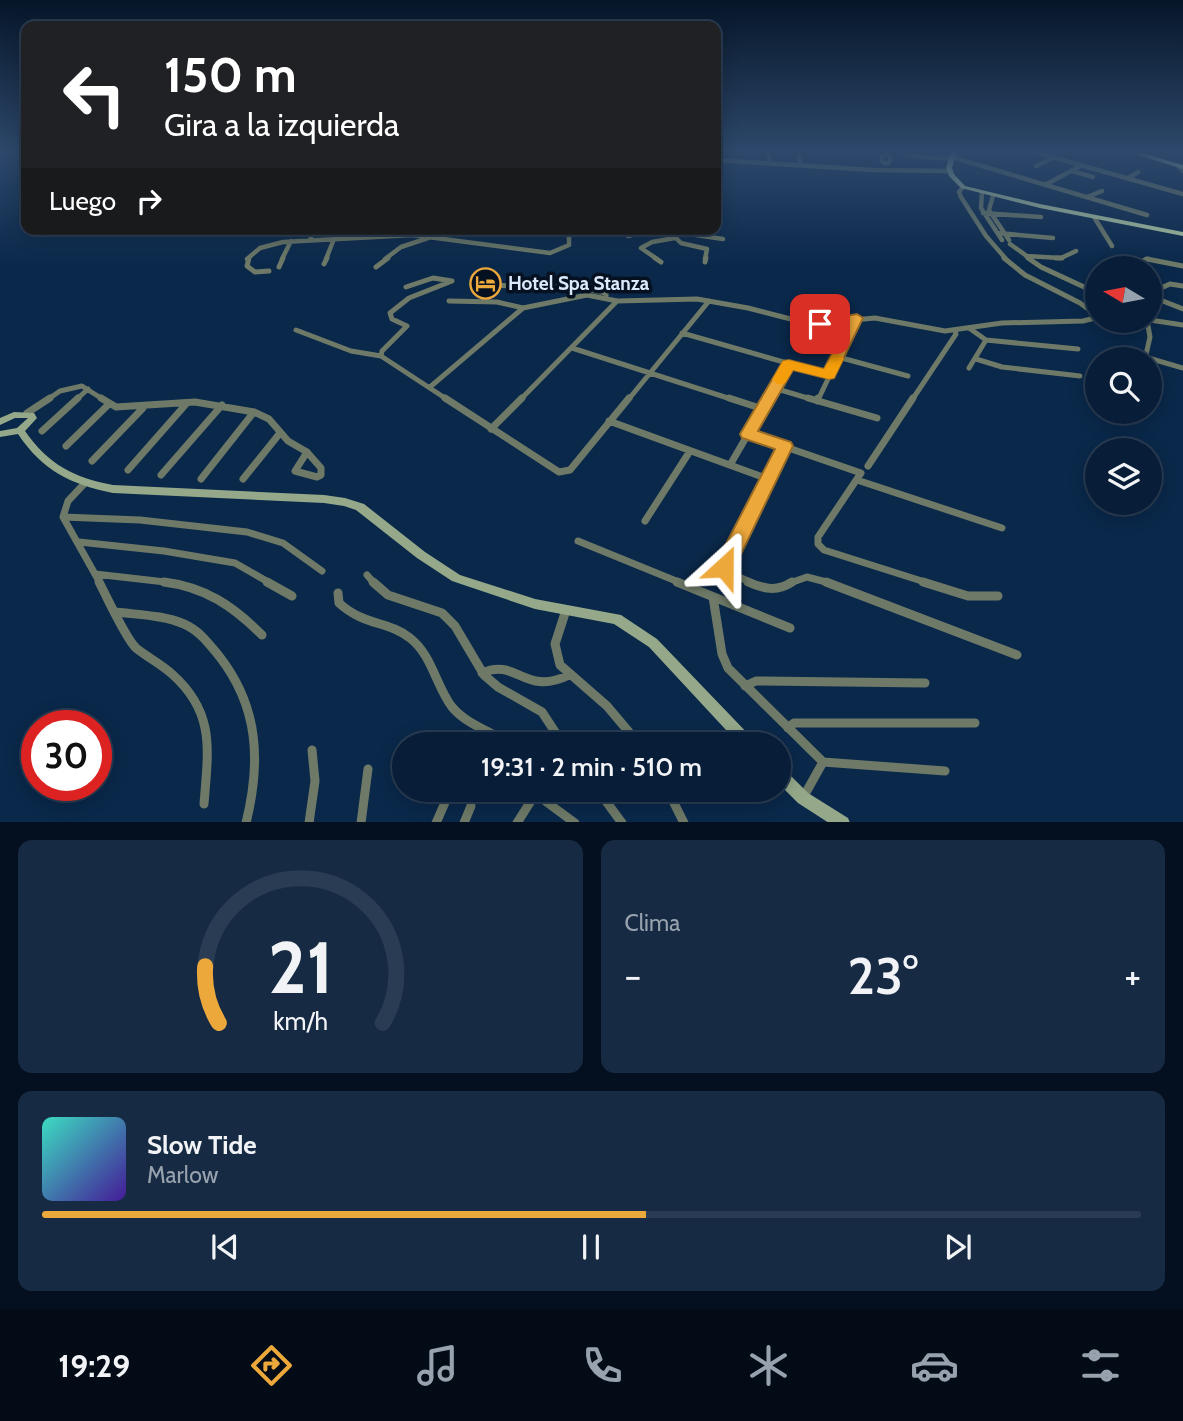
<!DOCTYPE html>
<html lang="es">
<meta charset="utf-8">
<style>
body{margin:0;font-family:Cabin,sans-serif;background:#162b43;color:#f1f3f6;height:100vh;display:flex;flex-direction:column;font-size:26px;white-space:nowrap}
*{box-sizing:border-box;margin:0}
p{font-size:23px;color:#98a2ae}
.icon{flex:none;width:38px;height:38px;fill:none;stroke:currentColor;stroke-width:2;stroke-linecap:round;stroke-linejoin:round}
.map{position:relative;height:822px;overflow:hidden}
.panel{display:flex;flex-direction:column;gap:18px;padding:18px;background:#04101f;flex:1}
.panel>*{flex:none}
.guide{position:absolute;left:21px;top:21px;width:700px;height:214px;border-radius:14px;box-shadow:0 4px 18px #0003,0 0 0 2px #293c53;background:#202124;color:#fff;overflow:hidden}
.needle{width:46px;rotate:280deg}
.controls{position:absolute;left:1085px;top:256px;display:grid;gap:14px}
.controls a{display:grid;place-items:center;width:77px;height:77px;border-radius:50%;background:#081e38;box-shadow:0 4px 18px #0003,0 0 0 2px #293c53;font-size:35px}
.speed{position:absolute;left:21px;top:710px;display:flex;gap:14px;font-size:35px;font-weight:700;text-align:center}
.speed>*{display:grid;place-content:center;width:91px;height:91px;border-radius:50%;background:#081e38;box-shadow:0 4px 18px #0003,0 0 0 2px #293c53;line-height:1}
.speed .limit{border:10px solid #d22;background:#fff;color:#111}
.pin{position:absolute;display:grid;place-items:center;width:60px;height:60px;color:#fff;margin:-30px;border-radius:14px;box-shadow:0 4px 10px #0006}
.me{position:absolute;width:77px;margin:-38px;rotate:24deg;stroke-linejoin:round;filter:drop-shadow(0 0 5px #0008)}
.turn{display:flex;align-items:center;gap:24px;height:147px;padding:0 28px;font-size:32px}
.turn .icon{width:91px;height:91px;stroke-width:2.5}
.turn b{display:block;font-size:49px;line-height:60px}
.then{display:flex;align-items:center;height:66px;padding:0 28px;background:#0003;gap:14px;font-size:26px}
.big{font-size:52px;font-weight:600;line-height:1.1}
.panel .tile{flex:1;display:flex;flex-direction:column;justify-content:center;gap:10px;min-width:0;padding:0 24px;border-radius:14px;background:#162b43}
.panel .dial{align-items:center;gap:0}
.dial svg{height:182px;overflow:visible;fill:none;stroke:#293c53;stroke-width:7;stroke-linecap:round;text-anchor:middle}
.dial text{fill:#f1f3f6;stroke:none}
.song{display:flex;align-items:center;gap:21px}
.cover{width:84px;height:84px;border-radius:10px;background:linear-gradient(135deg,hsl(170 70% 55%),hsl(260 70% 35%))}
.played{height:7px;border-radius:4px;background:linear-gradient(90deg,#eda83c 55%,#293c53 55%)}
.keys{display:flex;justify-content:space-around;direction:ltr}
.heat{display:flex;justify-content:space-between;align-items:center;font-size:38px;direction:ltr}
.panel .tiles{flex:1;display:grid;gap:18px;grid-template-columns:1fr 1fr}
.tile:last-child{grid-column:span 2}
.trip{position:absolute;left:392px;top:732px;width:399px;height:70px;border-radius:35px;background:#081e38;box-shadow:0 4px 18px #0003,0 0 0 2px #293c53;font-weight:600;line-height:70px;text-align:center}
.dock{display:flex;height:112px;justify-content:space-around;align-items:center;background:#030c16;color:#98a2ae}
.dock .icon{width:49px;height:49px}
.dock .on{color:#eda83c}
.dock b{font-size:32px;color:#f1f3f6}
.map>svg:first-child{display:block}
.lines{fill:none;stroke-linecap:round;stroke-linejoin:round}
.street-far3{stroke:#6e7a67;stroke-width:4.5}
.street-far2{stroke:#6e7a67;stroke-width:5}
.street-far1{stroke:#6e7a67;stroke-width:7}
.street{stroke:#6e7a67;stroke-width:9}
.secondary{fill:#95a98a;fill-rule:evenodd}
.primary{fill:#b4cda5;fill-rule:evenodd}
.highway{fill:#d0efbe;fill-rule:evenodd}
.route{fill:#eda83c;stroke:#9a6d27;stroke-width:2}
.slow{fill:#f59e0b}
.labels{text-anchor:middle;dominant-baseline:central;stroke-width:7;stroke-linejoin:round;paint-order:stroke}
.far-poi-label{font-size:19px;font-weight:bold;fill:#dae9fb;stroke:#051120;text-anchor:start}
</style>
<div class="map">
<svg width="1183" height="823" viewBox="0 0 1183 823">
<rect width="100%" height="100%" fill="#0a284a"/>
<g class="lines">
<!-- street-far3 -->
<path class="street-far3" d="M769,151V161
M799,151L800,163
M1031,151L1183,194
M881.5 159a4.5 4.5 0 1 1 9 0a4.5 4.5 0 1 1-9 0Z
M905,155L951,159
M952,157L1147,215
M716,160L873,170L950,171
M1036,166L1053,158
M1178,166L1183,171
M1072,171L1093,177
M1128,178L1138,172
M1045,185L1080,166
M963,187L959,192L961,197L986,236L1006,259
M982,193L981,208L1002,240
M993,196L989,210L1009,240
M1087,197L1102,191
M983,213L1041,217
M1094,217L1112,246
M625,232L628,236L655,229L723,239
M998,233L1053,238
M675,237L681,243L707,249L705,259
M310,240L314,229
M1010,244L1031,259
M1026,256L1061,258L1076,251
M247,259L260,248L283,242L413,235L550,253L569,245V229
M282,259L291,241
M326,259L334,239
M385,259L401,247L428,238
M657,259L641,248L652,242L675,238
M1146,259H1149"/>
<!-- street-far2 -->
<path class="street-far2" d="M249,258L247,266L255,272L269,271
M655,258L661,262
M1028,258L1041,267L1097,293
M1056,258H1062
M705,262L706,258
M324,264L327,258
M279,267L283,258
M376,267L388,258
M1127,268L1147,259L1183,266
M478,285L576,287L606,293V298
M406,287L433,278L452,281L409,298L390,313L392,319L407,326L382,351L381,356L448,400
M1150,293L1170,284L1183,286
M1150,296L1183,309
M449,301L497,302L523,308L587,295L617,301L697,299L748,308L810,324L875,318L945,331L1002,323L1083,321L1095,318V314L1080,303L1025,275L1004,258
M1150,320L1183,325
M969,328L986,340L1078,349
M296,330L351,351L381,356
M682,333L829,375
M572,348L734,400
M838,357L908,376
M1119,357L1125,359
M1145,357L1183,368
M976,359L1002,367L1080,376
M1145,359L1150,337L1147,320
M969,368L986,340
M430,387L523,308
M774,388L814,400
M47,400L60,391L82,386L104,400
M76,400L88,389
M520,400L617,301
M628,400L709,301
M768,400L789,364
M818,400L857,318
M912,400L956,334L955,331"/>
<!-- street-far1 -->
<path class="street-far1" d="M101,398L116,407L195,402L254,412L269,419L288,441L307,452
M445,398L559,472L570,470L629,398
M729,398L763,409
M808,398L877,418
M817,401L818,398
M27,413L50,398
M609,421L768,479
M491,429L522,398
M42,431L78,398
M748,434L861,473L818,537V544L824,550L928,583
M66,446L109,404
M307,452L321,468V475L317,477L295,471Z
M92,461L143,408
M730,465L769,398
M868,466L913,398
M128,470L187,403
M161,475L222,405
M201,479L254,412
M243,479L280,433
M857,480L1002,528
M84,484L68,501L63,517L100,583
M63,517L140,520L247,532L283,543L322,571
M645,521L690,451
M578,541L681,583
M79,542L164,551L235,563L270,583
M95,574L174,583
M367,575L374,583
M752,583L728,572L725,561L785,446
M790,583L807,577L830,583"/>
<!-- street -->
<path class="street" d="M99,582C107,597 125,637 136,648C147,657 161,664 172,674C216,713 208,751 204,804
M164,582C205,587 233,606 262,635
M267,582L292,596
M373,582L388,595L442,613L455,626L484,675L498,687L542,712L563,744
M677,582L790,628
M748,582C764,589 777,592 792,582
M826,582L1017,655
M923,582L968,596H998
M338,593L339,603C364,626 389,621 410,638C432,655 436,686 452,707C467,725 492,732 511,744
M713,597L722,654L728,668L823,762L804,796
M566,610L555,644L560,665L607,706L639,744
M116,612C139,615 163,615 184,624C200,631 209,644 219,656C259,707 261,762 246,823
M482,673C517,657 524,697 569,675
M745,686L756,681L925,683
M788,728L794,723H975
M823,762L945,771
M529,789L575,823
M597,789L622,823
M667,789L684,823
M309,823L315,781L312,750
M361,823L368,769
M436,823L451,789
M464,823L471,806
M517,823L536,793"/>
<!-- secondary -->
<path class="secondary" d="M14,412L34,413L37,418L25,431C48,464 74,478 113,485L324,495L345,498L364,504L425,552L460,575L535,599L621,615L657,639L753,739L755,744H739L649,647L614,624L535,609L452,581L417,558L356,510L344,506L324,503L113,493C70,484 43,471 18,434L0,437V431L17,428L28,418H15L0,425V418Z
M779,767L784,769L808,793L848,818L850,823H829L798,803L779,784Z"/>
<!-- primary -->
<path class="primary" d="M951,151H957L952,168L954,174L965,186L1040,204L1183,232V236L1040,208L961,188L949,176L946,168Z"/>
<!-- highway -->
<path class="highway" d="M1125,151H1136L1183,165V169Z"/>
</g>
<!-- sky -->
<linearGradient id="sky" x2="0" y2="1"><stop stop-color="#061629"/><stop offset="0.57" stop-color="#2d486b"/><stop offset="1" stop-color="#2d486b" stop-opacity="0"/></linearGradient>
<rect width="1183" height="266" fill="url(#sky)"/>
<!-- route -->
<path class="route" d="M857,314L863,318L834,378L829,379L793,370L758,431L791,442L793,446L732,573L724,575L717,573L714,567L775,449L742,438L740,434L783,361L789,360L824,369L847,324L815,327V321Z"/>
<!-- slow -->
<path class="slow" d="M837,353L844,358L834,378L829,379L793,370L785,383L779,385L772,380L783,361L789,360L824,369L832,355Z"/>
<!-- icons -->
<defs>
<symbol id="hotel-ring" viewBox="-11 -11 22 22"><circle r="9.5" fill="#051120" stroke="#eda83c" stroke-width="1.5"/><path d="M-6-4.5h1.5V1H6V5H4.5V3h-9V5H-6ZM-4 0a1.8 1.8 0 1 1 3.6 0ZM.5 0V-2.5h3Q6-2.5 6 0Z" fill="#eda83c"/></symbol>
</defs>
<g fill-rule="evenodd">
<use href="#hotel-ring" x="468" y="266" width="35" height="35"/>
</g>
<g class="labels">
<!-- far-poi labels -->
<g class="far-poi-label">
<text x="508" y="283">Hotel Spa Stanza</text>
</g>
</g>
</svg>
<div class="controls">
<a><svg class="needle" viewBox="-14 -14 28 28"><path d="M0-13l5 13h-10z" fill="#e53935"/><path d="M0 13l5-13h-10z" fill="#98a2ae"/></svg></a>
<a><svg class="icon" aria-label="search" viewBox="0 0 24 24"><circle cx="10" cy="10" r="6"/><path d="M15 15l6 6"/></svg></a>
<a><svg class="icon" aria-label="layers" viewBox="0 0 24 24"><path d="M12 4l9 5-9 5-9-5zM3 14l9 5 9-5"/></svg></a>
</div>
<div class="speed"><div class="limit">30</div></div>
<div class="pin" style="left:820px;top:324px;background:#d93025"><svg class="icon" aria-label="arrive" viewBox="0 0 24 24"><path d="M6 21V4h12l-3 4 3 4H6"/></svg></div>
<svg class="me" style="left:724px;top:567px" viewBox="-20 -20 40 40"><path d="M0-17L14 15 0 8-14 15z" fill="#eda83c" stroke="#fff" stroke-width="4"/></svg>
<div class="trip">19:31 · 2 min · 510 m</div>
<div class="guide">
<div class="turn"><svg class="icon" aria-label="left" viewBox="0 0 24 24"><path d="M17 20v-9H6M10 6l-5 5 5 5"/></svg><div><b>150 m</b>Gira a la izquierda</div></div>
<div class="then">Luego<svg class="icon" aria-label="right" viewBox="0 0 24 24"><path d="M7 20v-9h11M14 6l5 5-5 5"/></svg></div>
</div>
</div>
<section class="panel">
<div class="tiles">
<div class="tile dial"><svg viewBox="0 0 100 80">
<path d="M14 69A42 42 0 1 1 86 69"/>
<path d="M14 69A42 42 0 0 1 8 44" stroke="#eda83c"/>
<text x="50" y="56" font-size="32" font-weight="700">21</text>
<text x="50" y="72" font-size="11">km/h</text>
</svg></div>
<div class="tile"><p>Clima</p>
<div class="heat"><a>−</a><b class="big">23°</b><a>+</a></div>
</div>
<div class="tile">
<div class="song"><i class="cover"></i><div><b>Slow Tide</b><p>Marlow</p></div></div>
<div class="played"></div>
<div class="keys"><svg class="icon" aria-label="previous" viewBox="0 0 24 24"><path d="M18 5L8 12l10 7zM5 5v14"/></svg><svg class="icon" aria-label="pause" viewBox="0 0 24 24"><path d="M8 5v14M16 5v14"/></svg><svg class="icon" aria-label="next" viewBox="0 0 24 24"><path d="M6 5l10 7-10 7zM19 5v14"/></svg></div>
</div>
</div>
</section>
<nav class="dock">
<b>19:29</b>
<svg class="icon on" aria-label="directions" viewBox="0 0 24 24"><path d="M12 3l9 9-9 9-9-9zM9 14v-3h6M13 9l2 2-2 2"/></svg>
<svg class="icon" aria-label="music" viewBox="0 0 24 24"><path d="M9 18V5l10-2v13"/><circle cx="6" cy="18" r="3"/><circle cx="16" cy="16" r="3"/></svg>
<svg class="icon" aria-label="phone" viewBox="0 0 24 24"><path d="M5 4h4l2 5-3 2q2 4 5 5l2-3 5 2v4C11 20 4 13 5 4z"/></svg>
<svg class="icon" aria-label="climate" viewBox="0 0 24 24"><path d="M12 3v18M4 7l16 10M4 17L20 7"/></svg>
<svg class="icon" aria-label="car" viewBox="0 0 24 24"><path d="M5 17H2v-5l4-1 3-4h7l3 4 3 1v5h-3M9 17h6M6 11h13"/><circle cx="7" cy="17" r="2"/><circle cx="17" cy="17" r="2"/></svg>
<svg class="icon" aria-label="filters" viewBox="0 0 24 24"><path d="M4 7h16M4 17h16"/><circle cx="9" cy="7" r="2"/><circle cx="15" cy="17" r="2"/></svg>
</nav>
